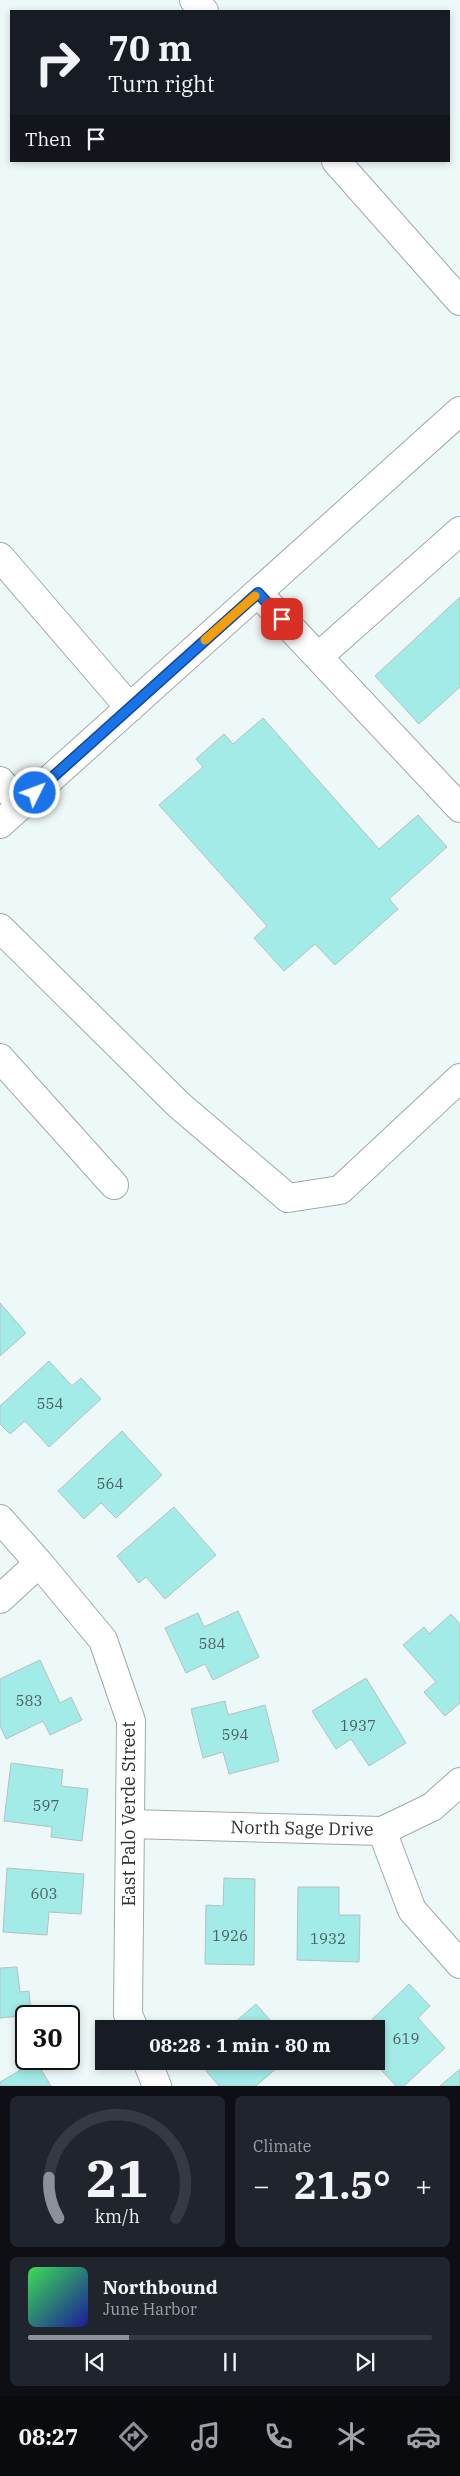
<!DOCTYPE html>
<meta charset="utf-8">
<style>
body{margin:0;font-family:"IBM Plex Serif",serif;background:#20242c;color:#f1f3f6;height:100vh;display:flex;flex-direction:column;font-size:19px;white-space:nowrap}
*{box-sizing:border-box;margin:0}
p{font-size:16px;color:#9ea1a6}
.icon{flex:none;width:28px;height:28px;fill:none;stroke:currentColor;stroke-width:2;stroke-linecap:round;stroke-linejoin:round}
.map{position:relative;height:2086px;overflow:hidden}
.details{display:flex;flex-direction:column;gap:10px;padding:10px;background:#0d0f14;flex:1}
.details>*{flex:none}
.banner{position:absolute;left:10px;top:10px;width:440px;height:152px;border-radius:0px;box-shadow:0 2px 8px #0003;background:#171b24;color:#f1f3f6;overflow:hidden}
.speed{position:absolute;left:15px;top:2005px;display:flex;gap:10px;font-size:25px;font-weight:700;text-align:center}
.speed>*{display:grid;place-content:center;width:65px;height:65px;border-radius:50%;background:#171b24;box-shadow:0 2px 8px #0003;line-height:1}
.speed .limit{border:2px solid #111;border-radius:8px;background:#fff;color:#111}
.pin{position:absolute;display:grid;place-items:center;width:42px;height:42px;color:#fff;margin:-21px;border-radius:10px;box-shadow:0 2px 8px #0006}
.me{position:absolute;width:55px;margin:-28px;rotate:48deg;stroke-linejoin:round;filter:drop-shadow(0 0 4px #0008)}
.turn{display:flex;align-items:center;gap:18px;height:105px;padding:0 15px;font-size:22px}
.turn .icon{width:65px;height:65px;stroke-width:2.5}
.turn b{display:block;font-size:35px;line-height:42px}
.then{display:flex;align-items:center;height:48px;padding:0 15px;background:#0003;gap:10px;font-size:19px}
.big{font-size:38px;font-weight:800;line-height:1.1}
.details .card{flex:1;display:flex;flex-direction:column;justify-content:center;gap:8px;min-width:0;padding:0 18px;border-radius:8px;background:#20242c}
.details .dial{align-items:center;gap:0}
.dial svg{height:130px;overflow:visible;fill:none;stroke:#363941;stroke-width:7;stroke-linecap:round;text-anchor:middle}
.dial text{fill:#f1f3f6;stroke:none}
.song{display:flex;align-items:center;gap:15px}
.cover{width:60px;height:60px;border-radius:8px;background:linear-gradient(135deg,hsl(130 70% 55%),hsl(240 70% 35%))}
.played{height:5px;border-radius:2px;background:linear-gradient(90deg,#8c9099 25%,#363941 25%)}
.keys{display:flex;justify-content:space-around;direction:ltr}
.heat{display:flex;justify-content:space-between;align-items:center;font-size:28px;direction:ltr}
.details .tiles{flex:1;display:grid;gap:10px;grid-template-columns:1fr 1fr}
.card:last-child{grid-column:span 2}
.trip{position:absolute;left:95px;top:2020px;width:290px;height:50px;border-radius:0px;background:#171b24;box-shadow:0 2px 8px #0003;font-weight:800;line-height:50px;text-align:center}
.tabs{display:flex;height:80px;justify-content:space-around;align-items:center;background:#090b0e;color:#9ea1a6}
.tabs .icon{width:35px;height:35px}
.tabs .on{color:#8c9099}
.tabs b{font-size:22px;color:#f1f3f6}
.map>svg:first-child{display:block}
.building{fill:#a3ebe6;stroke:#b6c1c0}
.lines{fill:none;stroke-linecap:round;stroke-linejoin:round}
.minor-casing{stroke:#9faaa9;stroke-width:30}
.minor{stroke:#fff;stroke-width:28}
.route-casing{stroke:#114b97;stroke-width:12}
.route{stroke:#1a73e8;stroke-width:9}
.slow{stroke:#f59e0b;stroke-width:9}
.labels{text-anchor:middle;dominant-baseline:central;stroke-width:5;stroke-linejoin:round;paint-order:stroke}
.number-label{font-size:15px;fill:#4c6160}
.street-label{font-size:18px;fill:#2f3333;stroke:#fff}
</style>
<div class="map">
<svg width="460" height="2086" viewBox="0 0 460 2086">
<rect width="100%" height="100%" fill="#edf9f8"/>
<!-- building -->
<path class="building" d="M460,597V687L419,724L375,676Z
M263,718L379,849L418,815L447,847L389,899L398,909L335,965L315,944L284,971L254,938L267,926L159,805L203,767L196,759L224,734L233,744Z
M0,1303L26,1333L0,1356Z
M49,1361L72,1386L81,1378L101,1399L49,1447L25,1421L10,1434L0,1424V1406Z
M122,1431L162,1475L116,1518L101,1503L84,1519L58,1491Z
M174,1507L216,1555L165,1599L146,1577L139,1583L117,1556Z
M238,1611L259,1657L213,1680L205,1664L186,1673L165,1628L198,1613L204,1627Z
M451,1614L460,1624V1703L445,1716L424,1692L436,1682L403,1645L424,1627L429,1634Z
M40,1660L60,1703L71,1697L82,1720L50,1735L43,1721L6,1739L0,1726V1679Z
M366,1678L406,1743L369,1766L351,1739L336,1749L312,1711Z
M225,1701L228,1715L265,1705L279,1761L229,1774L223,1752L203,1758L191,1709Z
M11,1763L63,1770L61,1786L88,1789L82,1841L51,1837L52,1827L4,1821Z
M7,1868L84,1874L81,1914L49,1912L47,1935L3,1932Z
M224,1878L255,1879L254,1965L205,1964L206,1905L223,1906Z
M298,1887H339V1915H360L359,1962L297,1960Z
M17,1967L20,1992L29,1991L31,2015L0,2018V1968Z
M409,1984L430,2006L418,2018L445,2048L404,2086H396L373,2061H376V2029H362Z
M256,2004L278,2029H227Z
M36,2061L51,2086H0V2082Z
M218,2061H285L256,2086H219L206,2071Z
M460,2069V2086H440Z"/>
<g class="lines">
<defs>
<path id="minor" d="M194,0L204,11
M336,161L460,301
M0,557L130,708
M258,593L460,808
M318,657L460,531
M0,781L21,805
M0,824L460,411
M0,928L179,1105L288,1198L340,1190L460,1078
M0,1058L114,1185
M0,1519L39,1563L103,1640L131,1721L128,2014L134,2029
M0,1599L39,1563
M130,1824L382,1831L432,1807L460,1782
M382,1831L412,1910L460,1964
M147,2061L157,2086"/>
</defs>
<!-- minor casing -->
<use href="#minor" class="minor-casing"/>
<!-- minor -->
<use href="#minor" class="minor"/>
</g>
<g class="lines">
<defs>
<path id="route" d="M35,793L258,593L282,619"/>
</defs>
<!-- route casing -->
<use href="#route" class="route-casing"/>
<!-- route -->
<use href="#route" class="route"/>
<!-- slow -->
<path class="slow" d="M205,640L255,596"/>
</g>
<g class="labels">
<!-- number labels -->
<g class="number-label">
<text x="50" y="1403">554</text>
<text x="110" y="1483">564</text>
<text x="212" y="1643">584</text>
<text x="29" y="1700">583</text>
<text x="358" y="1725">1937</text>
<text x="235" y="1734">594</text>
<text x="46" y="1805">597</text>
<text x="44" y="1893">603</text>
<text x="230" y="1935">1926</text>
<text x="328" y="1938">1932</text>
<text x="406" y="2038">619</text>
</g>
<!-- street labels -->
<g class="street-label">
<text transform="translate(128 1814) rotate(-90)">East Palo Verde Street</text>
<text transform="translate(302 1828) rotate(1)">North Sage Drive</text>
</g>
</g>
</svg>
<div class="speed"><div class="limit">30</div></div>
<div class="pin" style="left:282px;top:619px;background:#d93025"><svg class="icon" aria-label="arrive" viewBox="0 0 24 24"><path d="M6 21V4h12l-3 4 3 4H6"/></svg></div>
<svg class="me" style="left:35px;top:793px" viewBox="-20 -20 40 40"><circle r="17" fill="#1a73e8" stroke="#fff" stroke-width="3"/><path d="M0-11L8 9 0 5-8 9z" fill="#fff"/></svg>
<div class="trip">08:28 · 1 min · 80 m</div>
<div class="banner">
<div class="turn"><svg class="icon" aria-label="right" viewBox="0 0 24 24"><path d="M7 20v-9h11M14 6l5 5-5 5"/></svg><div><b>70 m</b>Turn right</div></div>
<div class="then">Then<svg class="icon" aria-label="arrive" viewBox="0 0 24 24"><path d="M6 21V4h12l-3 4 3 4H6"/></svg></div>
</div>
</div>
<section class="details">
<div class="tiles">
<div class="card dial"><svg viewBox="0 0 100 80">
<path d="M14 69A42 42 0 1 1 86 69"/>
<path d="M14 69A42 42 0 0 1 8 44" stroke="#8c9099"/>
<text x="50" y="56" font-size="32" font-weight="700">21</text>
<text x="50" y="72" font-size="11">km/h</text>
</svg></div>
<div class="card"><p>Climate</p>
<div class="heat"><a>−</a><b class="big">21.5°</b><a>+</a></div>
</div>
<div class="card">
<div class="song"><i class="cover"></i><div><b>Northbound</b><p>June Harbor</p></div></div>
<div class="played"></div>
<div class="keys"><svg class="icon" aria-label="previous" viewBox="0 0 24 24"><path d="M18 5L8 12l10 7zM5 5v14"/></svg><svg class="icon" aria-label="pause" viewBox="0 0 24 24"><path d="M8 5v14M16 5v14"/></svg><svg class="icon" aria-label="next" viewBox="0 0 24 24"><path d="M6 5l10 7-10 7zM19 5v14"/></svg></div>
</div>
</div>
</section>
<nav class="tabs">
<b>08:27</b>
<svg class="icon on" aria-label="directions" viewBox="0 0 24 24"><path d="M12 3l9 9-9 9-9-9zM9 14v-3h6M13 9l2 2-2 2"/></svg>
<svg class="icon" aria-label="music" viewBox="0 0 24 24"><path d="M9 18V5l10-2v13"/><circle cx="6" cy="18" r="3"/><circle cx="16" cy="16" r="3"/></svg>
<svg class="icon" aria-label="phone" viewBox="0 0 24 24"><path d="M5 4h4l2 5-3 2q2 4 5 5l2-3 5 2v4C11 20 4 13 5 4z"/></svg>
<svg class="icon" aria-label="climate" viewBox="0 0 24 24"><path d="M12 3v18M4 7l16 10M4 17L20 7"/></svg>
<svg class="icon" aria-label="car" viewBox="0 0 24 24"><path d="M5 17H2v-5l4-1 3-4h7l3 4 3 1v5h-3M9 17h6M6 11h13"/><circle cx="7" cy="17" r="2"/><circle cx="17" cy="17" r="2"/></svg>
</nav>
